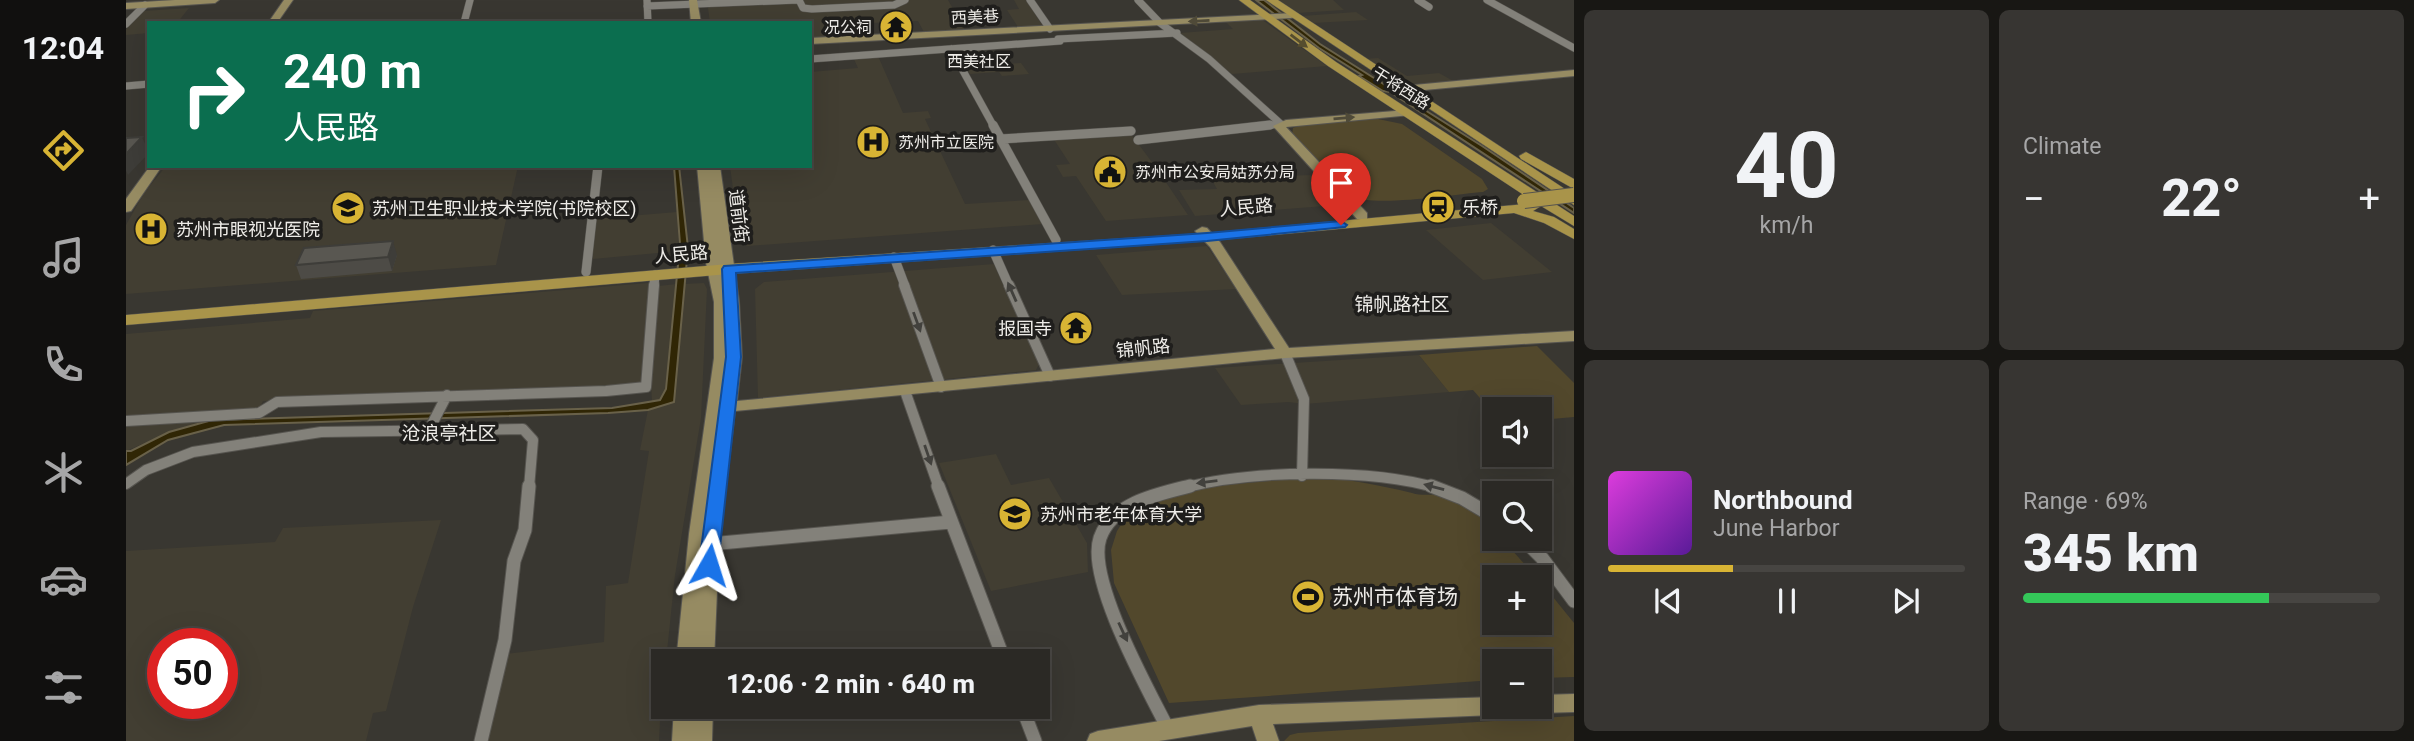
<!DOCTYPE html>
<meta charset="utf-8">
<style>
body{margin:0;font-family:Roboto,"Noto Sans SC",sans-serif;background:#373532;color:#f1f3f6;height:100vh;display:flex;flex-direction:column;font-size:26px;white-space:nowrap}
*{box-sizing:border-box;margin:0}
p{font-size:23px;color:#a6a6a7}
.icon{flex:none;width:38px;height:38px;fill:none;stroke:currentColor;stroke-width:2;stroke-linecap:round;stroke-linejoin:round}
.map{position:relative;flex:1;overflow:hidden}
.details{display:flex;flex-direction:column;gap:10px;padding:10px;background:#181714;width:840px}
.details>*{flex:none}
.banner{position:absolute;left:21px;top:21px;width:665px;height:147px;border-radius:0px;box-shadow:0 7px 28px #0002,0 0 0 2px #474542;background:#0b6e4f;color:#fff;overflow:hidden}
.tools{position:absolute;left:1356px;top:397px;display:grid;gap:14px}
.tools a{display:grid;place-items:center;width:70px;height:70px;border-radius:0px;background:#2b2925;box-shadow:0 7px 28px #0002,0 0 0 2px #474542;font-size:35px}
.speed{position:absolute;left:21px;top:628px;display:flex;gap:14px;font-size:35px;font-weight:700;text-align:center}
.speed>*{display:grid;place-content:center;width:91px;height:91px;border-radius:50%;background:#2b2925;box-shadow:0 7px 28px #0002,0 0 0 2px #474542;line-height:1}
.speed .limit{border:10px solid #d22;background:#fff;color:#111}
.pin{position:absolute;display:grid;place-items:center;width:60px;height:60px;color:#fff;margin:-72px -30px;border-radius:50% 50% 50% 0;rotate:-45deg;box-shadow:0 0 7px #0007}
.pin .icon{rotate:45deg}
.me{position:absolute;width:77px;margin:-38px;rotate:6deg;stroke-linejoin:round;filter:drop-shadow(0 0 5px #0008)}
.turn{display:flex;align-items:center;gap:24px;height:147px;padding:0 21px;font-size:32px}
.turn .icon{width:91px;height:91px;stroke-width:2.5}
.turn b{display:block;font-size:49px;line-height:60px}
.big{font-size:52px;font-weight:800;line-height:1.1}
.details .widget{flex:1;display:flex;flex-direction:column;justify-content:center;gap:10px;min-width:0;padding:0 24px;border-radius:10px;background:#373532}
.details .dial{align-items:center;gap:0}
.dial b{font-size:91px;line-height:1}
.song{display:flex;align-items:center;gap:21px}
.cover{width:84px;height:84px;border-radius:10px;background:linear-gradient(135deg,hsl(300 70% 55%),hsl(270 70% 35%))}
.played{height:7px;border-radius:4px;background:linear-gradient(90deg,#d8b434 35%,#474542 35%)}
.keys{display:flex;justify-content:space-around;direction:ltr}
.heat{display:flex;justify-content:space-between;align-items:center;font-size:38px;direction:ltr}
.charge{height:10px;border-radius:5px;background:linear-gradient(90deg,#34c759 69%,#474542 0)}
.details .tiles{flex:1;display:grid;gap:10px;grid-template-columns:repeat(2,1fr)}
.trip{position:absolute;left:525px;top:649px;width:399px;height:70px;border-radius:0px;background:#2b2925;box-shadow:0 7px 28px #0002,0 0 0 2px #474542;font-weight:800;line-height:70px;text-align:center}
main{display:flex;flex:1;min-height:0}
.dock{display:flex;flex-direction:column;width:126px;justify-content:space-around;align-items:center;background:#11100f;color:#a6a6a7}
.dock .icon{width:49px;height:49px}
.dock .selected{color:#d8b434}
.dock b{font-size:32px;color:#f1f3f6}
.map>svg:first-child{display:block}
.built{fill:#423e32;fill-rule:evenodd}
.green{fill:#52482c}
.water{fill:#302605;stroke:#696149;stroke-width:2}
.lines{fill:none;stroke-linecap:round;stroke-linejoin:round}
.street-far3-casing{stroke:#56544f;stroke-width:8}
.street-far2-casing{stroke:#56544f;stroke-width:10}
.street-far1-casing{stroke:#56544f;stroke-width:12}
.street-casing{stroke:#56544f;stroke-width:15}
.secondary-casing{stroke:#56544f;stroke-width:2}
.primary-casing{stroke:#56544f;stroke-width:1}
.street-far3{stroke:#83817a;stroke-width:7}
.street-far2{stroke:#83817a;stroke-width:9}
.street-far1{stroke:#83817a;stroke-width:10}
.street{stroke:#83817a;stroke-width:13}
.secondary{fill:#968b62;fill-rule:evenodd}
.primary{fill:#a9944a;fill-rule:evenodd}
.primary-bridge-casing{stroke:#56544f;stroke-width:16;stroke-linecap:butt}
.primary-bridge{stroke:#a9944a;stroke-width:14}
.wall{fill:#4d4b46}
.shaded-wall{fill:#3e3d39}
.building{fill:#595751;stroke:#3e3d39;stroke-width:2}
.oneway{fill:#4f4a38}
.oneway2{fill:#564d2e}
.oneway3{fill:#42413d}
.route{fill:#1a73e8;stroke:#114b97;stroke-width:2}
.labels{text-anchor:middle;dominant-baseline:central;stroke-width:7;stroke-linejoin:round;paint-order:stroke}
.far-street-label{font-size:16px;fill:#eeece8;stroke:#1f1e1c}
.far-poi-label{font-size:16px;fill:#eeece8;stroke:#1f1e1c;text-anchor:start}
.far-neighbourhood-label{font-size:16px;fill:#eeece8;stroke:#1f1e1c}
.street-label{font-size:18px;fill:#eeece8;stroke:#1f1e1c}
.poi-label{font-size:18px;fill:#eeece8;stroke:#1f1e1c;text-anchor:start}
.neighbourhood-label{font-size:19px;fill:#eeece8;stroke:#1f1e1c}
.near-poi-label{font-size:21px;fill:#eeece8;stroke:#1f1e1c;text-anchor:start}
</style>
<main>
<nav class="dock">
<b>12:04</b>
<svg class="icon selected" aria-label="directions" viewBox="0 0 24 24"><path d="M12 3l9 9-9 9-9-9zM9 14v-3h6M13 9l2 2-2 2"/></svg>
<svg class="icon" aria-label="music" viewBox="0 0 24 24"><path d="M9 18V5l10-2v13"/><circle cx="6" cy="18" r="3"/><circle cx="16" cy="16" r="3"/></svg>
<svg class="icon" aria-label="phone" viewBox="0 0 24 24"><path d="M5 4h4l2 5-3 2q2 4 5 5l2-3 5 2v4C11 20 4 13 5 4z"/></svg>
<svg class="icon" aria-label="climate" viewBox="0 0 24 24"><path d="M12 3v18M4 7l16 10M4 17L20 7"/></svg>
<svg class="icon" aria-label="car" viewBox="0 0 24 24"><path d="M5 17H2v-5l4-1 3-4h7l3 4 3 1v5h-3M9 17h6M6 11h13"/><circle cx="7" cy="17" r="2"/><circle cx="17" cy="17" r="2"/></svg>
<svg class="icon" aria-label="filters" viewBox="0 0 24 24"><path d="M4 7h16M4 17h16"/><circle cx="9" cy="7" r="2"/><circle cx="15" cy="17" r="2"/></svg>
</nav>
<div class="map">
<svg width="1448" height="741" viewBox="0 0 1448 741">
<rect width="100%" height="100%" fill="#393731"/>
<!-- built -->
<path class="built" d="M581,0H822L839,30L798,32L792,21L744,23L747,35L684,38V23H584Z
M888,0H900L917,26L892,27L881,10L893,9Z
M1152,0H1207L1218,10L1171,13Z
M63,8L51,23H23V33L0,35V29L17,11Z
M1230,12L1242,20L1187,23L1176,16Z
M1135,19L1201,66L1106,74L1054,33L1107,29L1098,20Z
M854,47L867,65L895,63L903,74L876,76L873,72L844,74L828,48Z
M752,56L777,113L802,111L805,118L799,119L839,204L904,200L917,224L622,246L614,242L604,166H684V72L732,68L727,57Z
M1252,58L1281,76L1313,73L1329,82L1281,84L1239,59Z
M1002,130L1031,169L1062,215L980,221L950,176L937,177L930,165L944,164L925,135Z
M40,166H392L370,265L0,294V225L18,193Z
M1188,175L1212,201V205L1069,216L1053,190L1091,189L1085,178Z
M551,212L553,251L467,259V219Z
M1365,223L1426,272L1357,280L1300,230Z
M1081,246L1110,289L996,295L970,255Z
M868,264L913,364L910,370L632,398L629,289L638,282Z
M522,283L523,287L551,284L540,389L534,400L526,402L525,382L411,391L137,401L129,417L86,420L54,428L0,451V334L184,318L187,311Z
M578,283L581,289L575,418L549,575L540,661L537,662L533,741H357L371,655L478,642L480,586L502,583L523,451L514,450L522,410L548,402L558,284Z
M1293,355L1323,392L1179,404L1162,402L1115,405L1089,368Z
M870,454L885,485L923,478L961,543L962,572L865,591L813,463Z
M315,520L287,607L260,711L247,713L240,741H0V551L149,542L157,528ZM37,644H96V704H37Z"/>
<!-- green -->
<path class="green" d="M1252,119L1276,124L1356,179L1362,189L1357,192C1329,194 1247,208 1226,196L1166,135L1167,128L1175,125Z
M1411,346L1448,383V417L1414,420V410H1368V414L1347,390L1323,392L1293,355Z
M1188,477C1222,479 1253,485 1286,493C1295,496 1304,494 1313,495C1334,498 1355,515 1368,530V539H1376L1410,577L1368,578V623H1414V581L1448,623V677L1414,678V662H1368V680L1043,703L988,583L985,550L991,531L1002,514L1043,490Z
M1448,716V741H1158L1164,735L1172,733Z"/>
<!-- water -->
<path class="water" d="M1130,0H1138L1194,44L1356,146L1448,208V213L1264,92L1257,91L1233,76L1236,75L1193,48Z
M548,166H553L562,248L548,402L522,410L482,413L98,425L42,440L0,465V451H5L43,432L86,420L486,408L534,400L540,389L554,244Z"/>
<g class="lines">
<defs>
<path id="street-far3" d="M521,0L522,23
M673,0L677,8L686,9L768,5L779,0
M904,0L924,29
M1012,0L1034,23L1083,59L1155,124
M1292,0L1303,7
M1361,0L1448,48
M521,6L672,0
M338,23L344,0
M0,24L19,5
M932,39L1051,33
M825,49L868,127
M684,59L934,41
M0,86L23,84
M1128,127L1155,124"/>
<path id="street-far2" d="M867,125L930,240
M874,139L1005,131
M1012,140L1144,125
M867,250L883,286
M768,257L779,286
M460,272L472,166
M528,286L529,275"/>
<path id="street-far1" d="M778,285L815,387
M883,285L924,376
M1159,353L1178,399L1176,476
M779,391L813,488
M0,421L133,413L151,402L480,391L520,387L528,285
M303,430L321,395
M0,484L20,470L67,452L195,432L397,429L407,440L403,488
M1057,488C1125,470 1243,468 1311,488"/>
<path id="street" d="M812,486L879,662
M1305,486L1336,498L1368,517
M1397,539L1416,558L1448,601
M584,544L825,522
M896,707L909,741
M1042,729C1023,691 960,579 974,538C986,503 1032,494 1064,486
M355,741L379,640L388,561L399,530L403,486"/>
<path id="secondary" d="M49,0H93L89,3L0,9V3Z
M158,0H167L151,23H142Z
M563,0H571L575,23H565Z
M1168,13V17L1165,18L684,44V38Z
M1448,70V76L1277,92L1272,89L1277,86Z
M1281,110L1286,113L1285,115L1160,127L1241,213V219H1231L1147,126L1160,120Z
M24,166H36L5,211L0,212V199Z
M571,166H594L613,301L616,357L611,401L1149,349L1084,247L1069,231L1076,227L1081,228L1094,242L1163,348L1448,331V341L1159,358L609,411L593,544L588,662H550L563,534L588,358V302L580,263Z
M1448,694V712L1414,713L1406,711L1404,707H1414V695Z
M1368,697V707H1379L1376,713L1368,715L1147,724L1153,741H1131L1126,726L1033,741H961L964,734L972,731L1133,705Z
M548,707H587L586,741H546Z"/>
<path id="primary" d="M1113,0H1124L1210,62L1448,216V226L1415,206L1407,211L1428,217L1448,229V239L1418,223L1388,213L1081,241L603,274L0,325V315L603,264L1081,233L1410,203L1202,66Z
M1140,0H1152L1448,195V205Z
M1400,152L1448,179V189L1395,159L1393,156Z"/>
</defs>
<!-- street-far3 casing -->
<use href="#street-far3" class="street-far3-casing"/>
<!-- street-far2 casing -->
<use href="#street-far2" class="street-far2-casing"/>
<!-- street-far1 casing -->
<use href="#street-far1" class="street-far1-casing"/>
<!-- street casing -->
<use href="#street" class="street-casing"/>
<!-- secondary casing -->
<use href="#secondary" class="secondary-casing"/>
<!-- primary casing -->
<use href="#primary" class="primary-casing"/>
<!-- street-far3 -->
<use href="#street-far3" class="street-far3"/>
<!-- street-far2 -->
<use href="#street-far2" class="street-far2"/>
<!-- street-far1 -->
<use href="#street-far1" class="street-far1"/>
<!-- street -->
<use href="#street" class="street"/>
<!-- secondary -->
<use href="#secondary" class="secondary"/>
<!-- primary -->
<use href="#primary" class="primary"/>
<defs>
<path id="primary-bridge" d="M1398,201L1448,195"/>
</defs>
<!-- primary-bridge casing -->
<use href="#primary-bridge" class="primary-bridge-casing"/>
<!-- primary-bridge -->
<use href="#primary-bridge" class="primary-bridge"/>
</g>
<!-- wall -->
<path class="wall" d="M271,255L266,271L175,279L170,265Z"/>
<!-- shaded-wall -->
<path class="shaded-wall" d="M16,137L23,153L2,175L0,171V154Z
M267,241L271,255L266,271L262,257Z"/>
<!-- building -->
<path class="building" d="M16,137L0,154V138Z
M267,241L262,257L170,265L178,248Z"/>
<!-- one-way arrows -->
<defs><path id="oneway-solid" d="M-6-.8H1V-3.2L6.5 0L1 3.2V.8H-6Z" transform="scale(1.75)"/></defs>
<g class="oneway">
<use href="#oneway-solid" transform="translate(1073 21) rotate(177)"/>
<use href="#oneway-solid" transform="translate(1218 118) rotate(-5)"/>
</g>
<use class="oneway2" href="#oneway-solid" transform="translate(1173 41) rotate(37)"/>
<g class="oneway3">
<use href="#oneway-solid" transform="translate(886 292) rotate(-114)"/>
<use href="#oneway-solid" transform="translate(791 322) rotate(70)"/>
<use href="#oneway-solid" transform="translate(802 455) rotate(71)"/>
<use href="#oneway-solid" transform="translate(1081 482) rotate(173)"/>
<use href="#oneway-solid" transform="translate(1308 487) rotate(-165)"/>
<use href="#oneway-solid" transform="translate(997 632) rotate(65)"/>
</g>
<!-- route -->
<path class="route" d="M1215,221L1221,225L1219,227L1081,241L610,273L615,357L592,565L589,571L583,573L576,571L573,565L600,357L596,269L598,266L1081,233Z"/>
<!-- icons -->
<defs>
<symbol id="temple-disc" viewBox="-11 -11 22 22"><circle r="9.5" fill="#d8b434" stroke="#1f1e1c"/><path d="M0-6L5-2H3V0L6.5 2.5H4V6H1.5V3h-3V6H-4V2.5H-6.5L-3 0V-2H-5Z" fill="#111"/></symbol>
<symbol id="hospital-disc" viewBox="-11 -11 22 22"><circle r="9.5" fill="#d8b434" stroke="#1f1e1c"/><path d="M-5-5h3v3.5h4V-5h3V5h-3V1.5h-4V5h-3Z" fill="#111"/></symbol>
<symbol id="civic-disc" viewBox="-11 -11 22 22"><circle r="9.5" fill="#d8b434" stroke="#1f1e1c"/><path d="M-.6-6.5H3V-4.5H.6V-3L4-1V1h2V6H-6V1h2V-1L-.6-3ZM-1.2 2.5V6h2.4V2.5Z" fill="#111"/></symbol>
<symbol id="station-disc" viewBox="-11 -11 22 22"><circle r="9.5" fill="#d8b434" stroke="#1f1e1c"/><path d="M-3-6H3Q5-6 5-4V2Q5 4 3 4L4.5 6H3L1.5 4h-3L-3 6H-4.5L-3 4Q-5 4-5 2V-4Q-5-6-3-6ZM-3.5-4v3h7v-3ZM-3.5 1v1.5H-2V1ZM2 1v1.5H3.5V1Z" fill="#111"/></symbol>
<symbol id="university-disc" viewBox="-11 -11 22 22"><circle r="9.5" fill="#d8b434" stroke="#1f1e1c"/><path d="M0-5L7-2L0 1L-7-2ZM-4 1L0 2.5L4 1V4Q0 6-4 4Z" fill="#111"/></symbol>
<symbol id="stadium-disc" viewBox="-11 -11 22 22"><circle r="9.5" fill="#d8b434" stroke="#1f1e1c"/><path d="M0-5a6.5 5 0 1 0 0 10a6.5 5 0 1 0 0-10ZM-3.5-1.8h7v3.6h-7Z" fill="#111"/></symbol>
</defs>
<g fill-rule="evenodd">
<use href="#temple-disc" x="751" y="8" width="38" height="38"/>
<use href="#hospital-disc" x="728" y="123" width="38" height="38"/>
<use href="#civic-disc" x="965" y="153" width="38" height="38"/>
<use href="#station-disc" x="1293" y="188" width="38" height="38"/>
<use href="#university-disc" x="203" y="189" width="38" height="38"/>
<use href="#hospital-disc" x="6" y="210" width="38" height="38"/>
<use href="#temple-disc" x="931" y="309" width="38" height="38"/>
<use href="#university-disc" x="870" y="495" width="38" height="38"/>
<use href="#stadium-disc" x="1163" y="578" width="38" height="38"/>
</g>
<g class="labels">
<!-- far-street labels -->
<g class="far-street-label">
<text transform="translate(849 17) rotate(-3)">西美巷</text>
<text transform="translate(1275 88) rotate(32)">干将西路</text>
</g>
<!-- far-poi labels -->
<g class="far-poi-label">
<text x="746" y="27" text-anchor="end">况公祠</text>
<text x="772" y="142">苏州市立医院</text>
<text x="1009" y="172">苏州市公安局姑苏分局</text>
</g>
<!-- far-neighbourhood labels -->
<g class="far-neighbourhood-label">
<text x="853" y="61">西美社区</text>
</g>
<!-- street labels -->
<g class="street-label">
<text transform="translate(1120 207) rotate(-5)">人民路</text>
<text transform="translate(613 216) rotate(83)">道前街</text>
<text transform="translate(555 254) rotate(-5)">人民路</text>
<text transform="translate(1017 348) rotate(-6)">锦帆路</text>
</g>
<!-- poi labels -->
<g class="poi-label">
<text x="1336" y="207">乐桥</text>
<text x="246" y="208">苏州卫生职业技术学院(书院校区)</text>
<text x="50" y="229">苏州市眼视光医院</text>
<text x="926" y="328" text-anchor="end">报国寺</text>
<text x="914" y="514">苏州市老年体育大学</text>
</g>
<!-- neighbourhood labels -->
<g class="neighbourhood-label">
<text x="1276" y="304">锦帆路社区</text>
<text x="323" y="433">沧浪亭社区</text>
</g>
<!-- near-poi labels -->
<g class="near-poi-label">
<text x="1206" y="597">苏州市体育场</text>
</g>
</g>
</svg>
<div class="tools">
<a><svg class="icon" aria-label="sound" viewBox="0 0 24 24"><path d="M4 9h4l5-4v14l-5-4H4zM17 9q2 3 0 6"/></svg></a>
<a><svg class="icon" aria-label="search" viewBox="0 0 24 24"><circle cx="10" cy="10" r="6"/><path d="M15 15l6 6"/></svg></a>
<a>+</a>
<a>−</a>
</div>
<div class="speed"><div class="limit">50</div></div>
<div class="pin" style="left:1215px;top:225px;background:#d93025"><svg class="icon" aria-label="arrive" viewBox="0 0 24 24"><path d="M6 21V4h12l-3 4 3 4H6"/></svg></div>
<svg class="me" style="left:583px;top:565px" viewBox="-20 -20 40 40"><path d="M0-17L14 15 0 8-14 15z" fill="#1a73e8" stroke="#fff" stroke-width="4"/></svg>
<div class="trip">12:06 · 2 min · 640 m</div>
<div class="banner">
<div class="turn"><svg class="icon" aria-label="right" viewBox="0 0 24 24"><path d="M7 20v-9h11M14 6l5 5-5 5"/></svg><div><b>240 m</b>人民路</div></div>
</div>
</div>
<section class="details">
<div class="tiles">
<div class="widget dial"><b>40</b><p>km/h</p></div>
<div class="widget"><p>Climate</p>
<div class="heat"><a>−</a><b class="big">22°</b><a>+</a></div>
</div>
<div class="widget">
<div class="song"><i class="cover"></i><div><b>Northbound</b><p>June Harbor</p></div></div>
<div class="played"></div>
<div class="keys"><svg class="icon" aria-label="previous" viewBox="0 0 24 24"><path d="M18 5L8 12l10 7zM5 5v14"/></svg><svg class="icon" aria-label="pause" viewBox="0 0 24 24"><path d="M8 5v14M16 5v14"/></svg><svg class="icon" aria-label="next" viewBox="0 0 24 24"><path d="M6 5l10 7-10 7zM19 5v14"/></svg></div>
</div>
<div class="widget"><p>Range · 69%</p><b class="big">345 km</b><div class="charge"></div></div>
</div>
</section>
</main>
